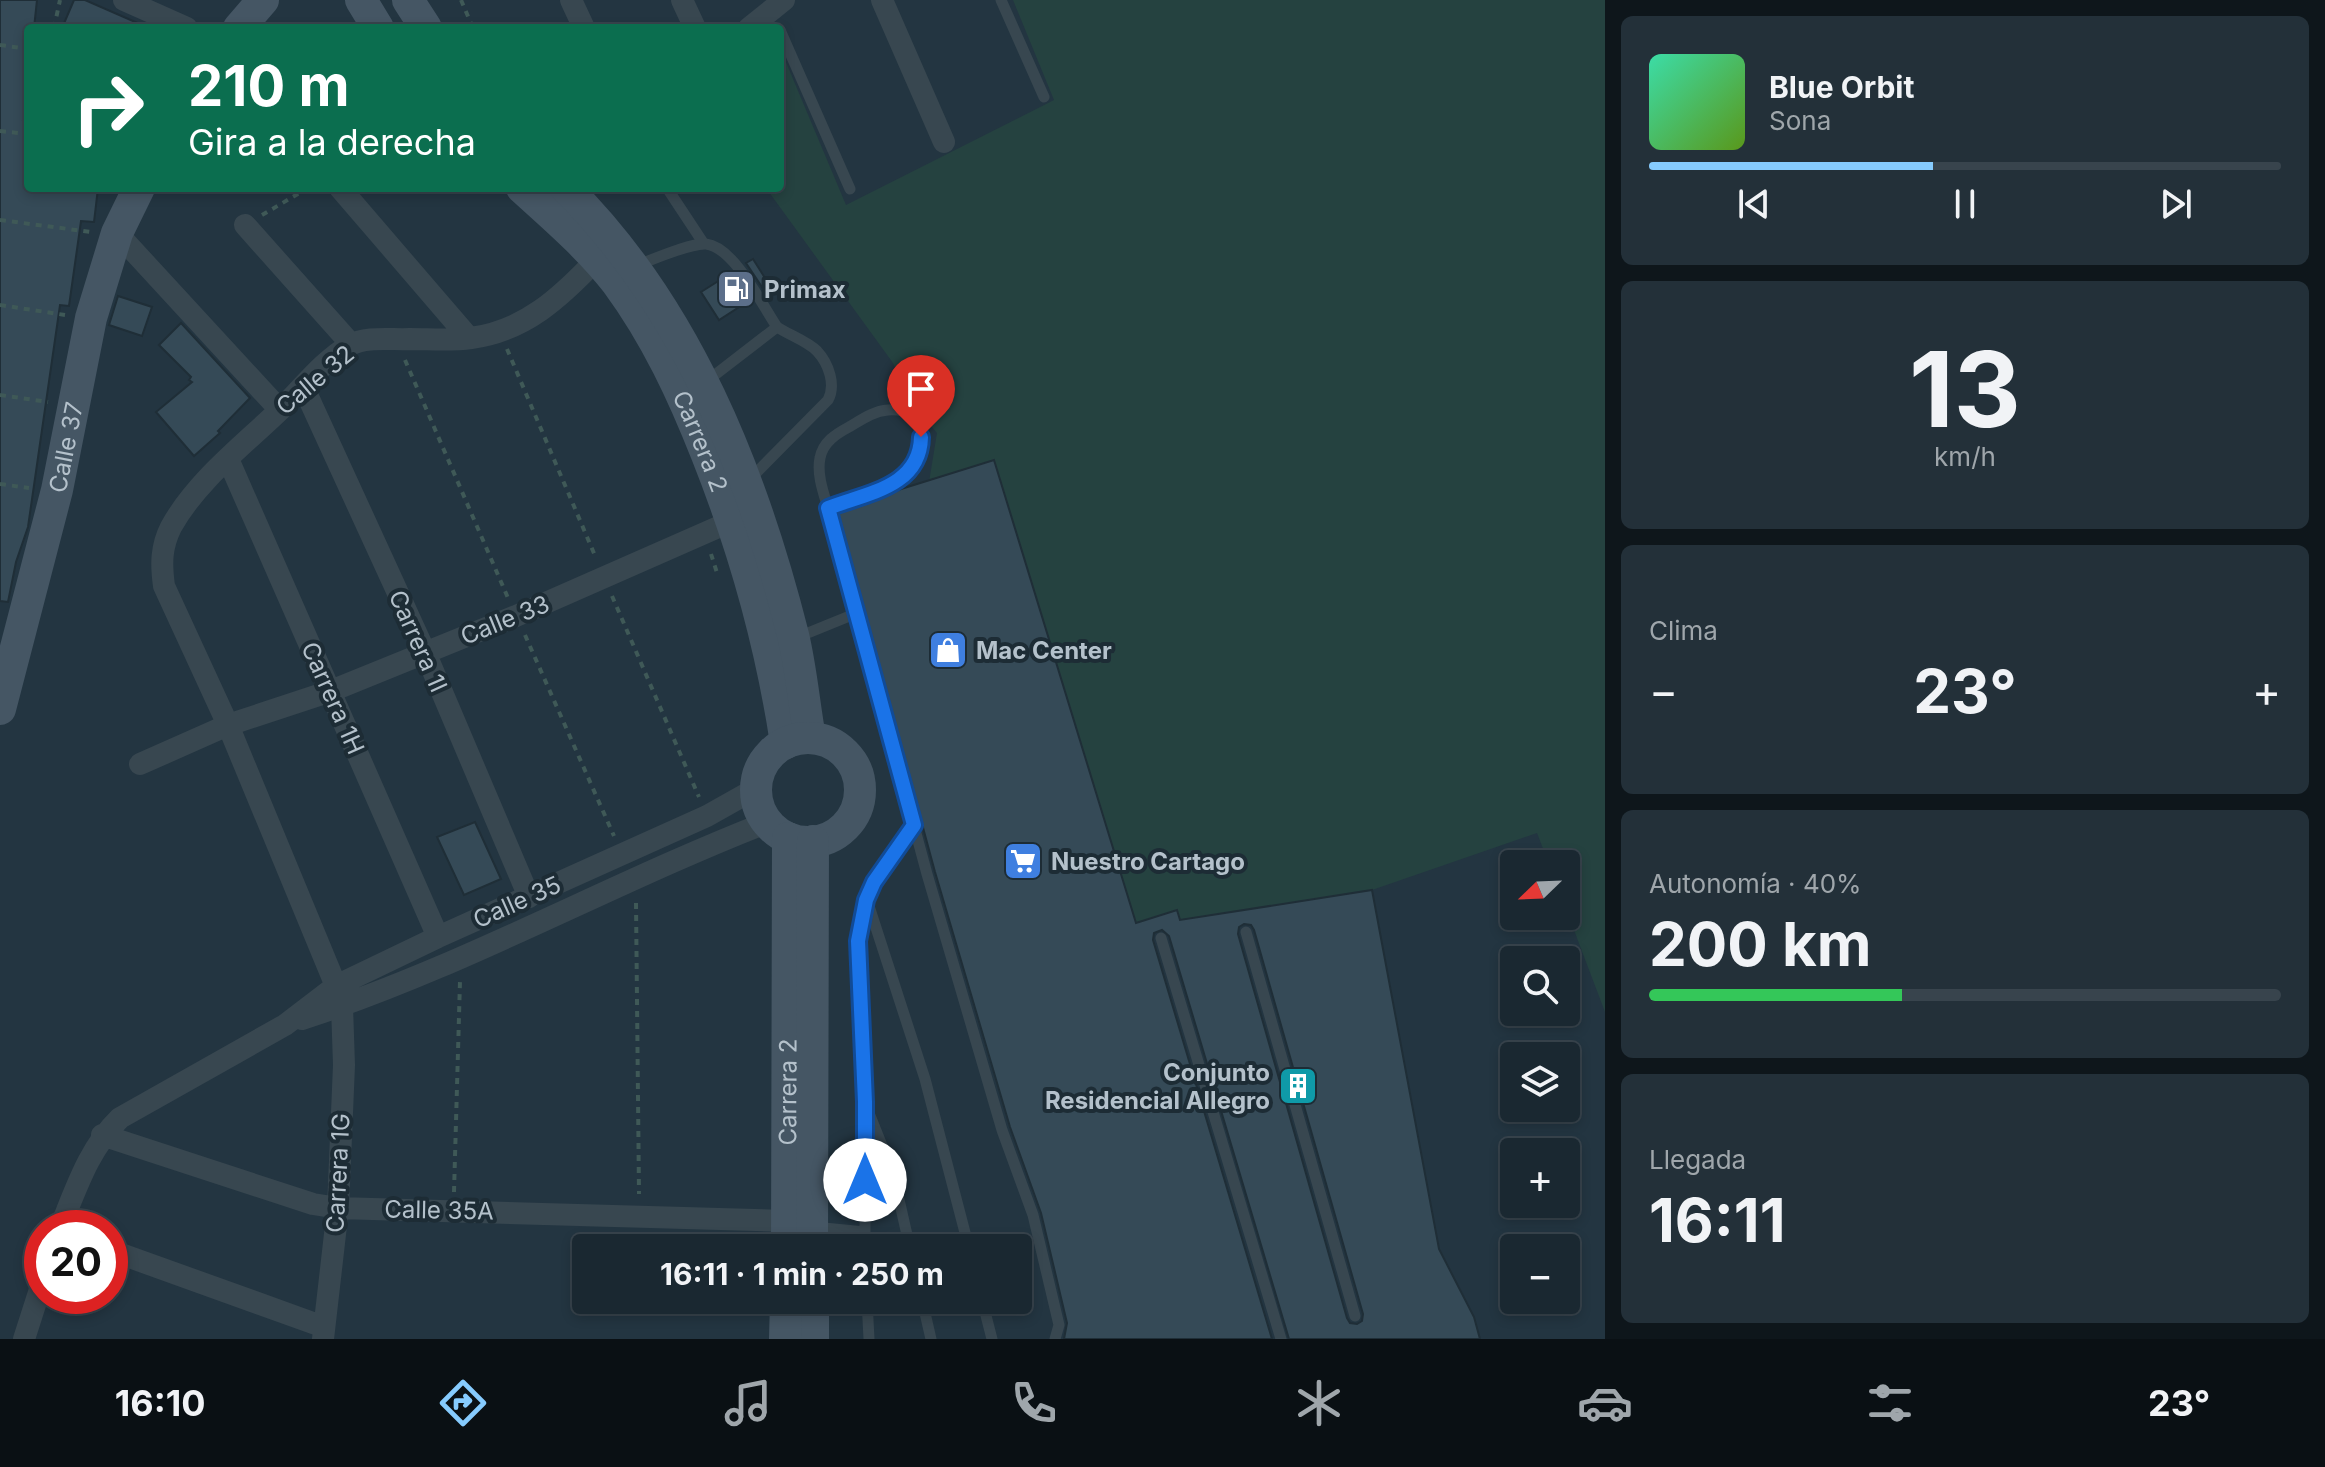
<!DOCTYPE html>
<html lang="es">
<meta charset="utf-8">
<style>
body{margin:0;font-family:Inter,sans-serif;background:#233039;color:#f1f3f6;height:100vh;display:flex;flex-direction:column;font-size:30px;white-space:nowrap}
*{box-sizing:border-box;margin:0}
p{font-size:26px;color:#9fa6ab}
.icon{flex:none;width:44px;height:44px;fill:none;stroke:currentColor;stroke-width:2;stroke-linecap:round;stroke-linejoin:round}
.map{position:relative;flex:1;overflow:hidden}
.panel{display:flex;flex-direction:column;gap:16px;padding:16px;background:#0e161b;width:720px}
.panel>*{flex:none}
.top-card{position:absolute;left:24px;top:24px;width:760px;height:168px;border-radius:8px;box-shadow:0 4px 12px #0003,0 0 0 2px #38444d;background:#0b6e4f;color:#fff;overflow:hidden}
.needle{width:52px;rotate:247deg}
.controls{position:absolute;left:1500px;top:850px;display:grid;gap:16px}
.controls a{display:grid;place-items:center;width:80px;height:80px;border-radius:8px;background:#1a2831;box-shadow:0 4px 12px #0003,0 0 0 2px #38444d;font-size:40px}
.speed{position:absolute;left:24px;top:1210px;display:flex;gap:16px;font-size:40px;font-weight:700;text-align:center}
.speed>*{display:grid;place-content:center;width:104px;height:104px;border-radius:50%;background:#1a2831;box-shadow:0 4px 12px #0003,0 0 0 2px #38444d;line-height:1}
.speed .limit{border:12px solid #d22;background:#fff;color:#111}
.pin{position:absolute;display:grid;place-items:center;width:68px;height:68px;color:#fff;margin:-82px -34px;border-radius:50% 50% 50% 0;rotate:-45deg;box-shadow:0 0 8px #0007}
.pin .icon{rotate:45deg}
.me{position:absolute;width:88px;margin:-44px;rotate:0deg;stroke-linejoin:round;filter:drop-shadow(0 0 6px #0008)}
.turn{display:flex;align-items:center;gap:28px;height:168px;padding:0 32px;font-size:36px}
.turn .icon{width:104px;height:104px;stroke-width:2.5}
.turn b{display:block;font-size:56px;line-height:68px}
.big{font-size:60px;font-weight:700;line-height:1.1}
.panel .widget{flex:1;display:flex;flex-direction:column;justify-content:center;gap:12px;min-width:0;padding:0 28px;border-radius:12px;background:#233039}
.panel .dial{align-items:center;gap:0}
.dial b{font-size:104px;line-height:1}
.song{display:flex;align-items:center;gap:24px}
.cover{width:96px;height:96px;border-radius:12px;background:linear-gradient(135deg,hsl(160 70% 55%),hsl(90 70% 35%))}
.played{height:8px;border-radius:4px;background:linear-gradient(90deg,#86cbfe 45%,#38444d 45%)}
.keys{display:flex;justify-content:space-around;direction:ltr}
.heat{display:flex;justify-content:space-between;align-items:center;font-size:44px;direction:ltr}
.charge{height:12px;border-radius:6px;background:linear-gradient(90deg,#34c759 40%,#38444d 0)}
.trip{position:absolute;left:572px;top:1234px;width:460px;height:80px;border-radius:8px;background:#1a2831;box-shadow:0 4px 12px #0003,0 0 0 2px #38444d;font-weight:700;line-height:80px;text-align:center}
.tabs{display:flex;height:128px;justify-content:space-around;align-items:center;background:#0a1014;color:#9fa6ab}
.tabs .icon{width:56px;height:56px}
.tabs .on{color:#86cbfe}
.tabs b{font-size:36px;color:#f1f3f6}
main{display:flex;flex:1;min-height:0}
.map>svg:first-child{display:block}
.green{fill:#254240}
.building{fill:#354a57;stroke:#1f2e37;stroke-width:2;fill-rule:evenodd}
.lines{fill:none;stroke-linecap:round;stroke-linejoin:round}
.path{stroke:#3f5957;stroke-width:4;stroke-dasharray:6 6;stroke-linecap:butt}
.lane{stroke:#384750;stroke-width:11}
.street{stroke:#384750;stroke-width:22}
.secondary{stroke:#455664;stroke-width:32}
.route-casing{stroke:#114b97;stroke-width:20}
.route{stroke:#1a73e8;stroke-width:14}
.labels{text-anchor:middle;dominant-baseline:central;stroke-width:8;stroke-linejoin:round;paint-order:stroke}
.poi-label{font-size:24px;font-weight:bold;fill:#b4c1cb;stroke:#1d2c35;text-anchor:start}
.street-label{font-size:24px;fill:#b4c1cb;stroke:#1d2c35}
</style>
<main>
<div class="map">
<svg width="1605" height="1339" viewBox="0 0 1605 1339">
<rect width="100%" height="100%" fill="#233541"/>
<!-- green -->
<path class="green" d="M1013,0H1605V1012L1566,909V864H1549L1537,833L1372,890L1219,916L1136,923L994,461L929,482L937,433L907,397L893,363L766,188H780V48L846,205L1054,100Z"/>
<!-- building -->
<path class="building" d="M0,0H37L34,28H28V80L23,120L28,121V188H98L94,222L81,221L69,306L60,305L28,527L16,562L8,602L0,601Z
M74,0H85L149,28H62Z
M753,259L770,286L764,290L746,263Z
M731,273L750,300L719,320L701,292Z
M118,296L152,307L142,336L109,325Z
M181,323L250,398L218,431L220,433L194,456L156,412L192,382L189,380L191,377L159,345Z
M994,460L1136,923L1177,910L1180,920L1372,890L1439,1249L1474,1317L1480,1339H1289L1169,936L1162,930L1154,933L1153,940L1272,1339H1064L1067,1323L1041,1213L1010,1127L935,872L838,513L901,489ZM1244,924L1251,925L1254,930L1363,1314L1362,1321L1357,1324L1350,1323L1347,1318L1238,934L1239,927Z
M475,822L501,879L464,895L437,837Z"/>
<g class="lines">
<!-- path -->
<path class="path" d="M461,0L473,28
M54,28L60,0
M0,45L28,49
M0,131L28,134
M262,215L308,188
M0,220L91,232
M0,305L65,315
M507,349L596,558
M405,360L508,598
M0,395L48,402
M0,484L29,488
M711,554L718,576
M612,596L699,797
M525,635L614,836
M636,903L639,1194
M454,1192L460,981"/>
<!-- lane -->
<path class="lane" d="M1001,0L1044,97
M780,30L850,189
M667,188L704,244
M635,266C652,260 689,243 706,244C734,247 762,305 777,327L707,381
M749,480L828,400C836,385 829,364 817,351C807,341 789,335 777,327
M828,508L900,480C926,459 934,407 888,410C873,411 861,420 849,427C836,434 823,442 820,458C816,477 826,499 831,518L927,874L1002,1130L1033,1215L1059,1325L1055,1339
M798,637L857,613
M868,903L925,1079L969,1248
M1246,932L1355,1316
M1161,938L1281,1339
M867,1108L893,1173L910,1248
M814,1227L865,1232
M865,1248V1102L858,941L866,900L874,882L914,825
M867,1300L869,1339
M922,1300L931,1339
M982,1300L992,1339"/>
<!-- street -->
<path class="street" d="M124,0L187,28
M571,0L584,28
M682,0L695,28
M882,0L944,142
M749,28L784,0
M340,188L469,338
M245,225L351,344
M117,233L280,410
M303,386L425,652L529,897
M228,459L438,937
M140,764L228,725L331,691L516,616L732,521
M336,986L228,725L164,586C161,564 161,547 171,527C197,480 245,444 283,407C303,387 325,359 350,345C366,336 392,340 410,339C430,339 451,341 471,338C525,331 561,297 597,259
M302,1019C463,967 611,883 768,822
M102,1135L313,1204L338,1208L786,1221
M60,1228C76,1189 89,1148 120,1118L285,1025L336,986L438,937L707,816L755,789
M110,1250L324,1327
M24,1339L42,1283
M323,1339L338,1208L344,1065L342,1006"/>
<!-- secondary -->
<g class="secondary">
<path d="M361,0L378,28"/>
<path d="M408,0L426,28"/>
<path d="M239,28L263,0"/>
<path id="s1" d="M522,188C555,218 589,247 617,283C656,336 683,394 707,455C744,548 771,644 786,743"/>
<path d="M566,188C687,308 752,473 793,635C801,668 804,704 810,738"/>
<path id="s2" d="M0,709L57,490L91,318L117,233L139,188"/>
<circle cx="808" cy="790" r="52"/>
<path id="s3" d="M787,1248L788,838"/>
<path d="M812,1248L813,841"/>
<path d="M813,1300V1339"/>
<path d="M785,1339L786,1300"/>
</g>
</g>
<g class="lines">
<defs>
<path id="route" d="M865,1180V1102L858,941L866,900L874,882L914,825L828,508C867,493 920,487 921,437"/>
</defs>
<!-- route casing -->
<use href="#route" class="route-casing"/>
<!-- route -->
<use href="#route" class="route"/>
</g>
<!-- icons -->
<defs>
<symbol id="fuel-square" viewBox="-11 -11 22 22"><rect x="-9" y="-9" width="18" height="18" rx="4" fill="#5c6f8a" stroke="#1d2c35"/><path d="M-5.5-6h7V0h2V4h1.3V-2.5L3-4.5l.8-.8L6-3V5H2.5V1h-1V6h-7ZM-4.2-4.7v3.2H.2V-4.7Z" fill="#fff"/></symbol>
<symbol id="shop-square" viewBox="-11 -11 22 22"><rect x="-9" y="-9" width="18" height="18" rx="4" fill="#3f7fe0" stroke="#1d2c35"/><path d="M-5-2.5h2.3a2.7 3.5 0 0 1 5.4 0H5L5.5 6h-11ZM-1.5-2.5h3a1.5 2.3 0 0 0-3 0Z" fill="#fff"/></symbol>
<symbol id="supermarket-square" viewBox="-11 -11 22 22"><rect x="-9" y="-9" width="18" height="18" rx="4" fill="#3f7fe0" stroke="#1d2c35"/><path d="M-6-5.5h2.5l.6 2H6L4.5 2H-2.5L-4.4-4H-6ZM-1.5 3.2a1.3 1.3 0 1 0 .1 0ZM3 3.2a1.3 1.3 0 1 0 .1 0Z" fill="#fff"/></symbol>
<symbol id="building-square" viewBox="-11 -11 22 22"><rect x="-9" y="-9" width="18" height="18" rx="4" fill="#0f9aa8" stroke="#1d2c35"/><path d="M-4-6H4V6H1V3H-1V6H-4ZM-2.5-4.3h1.7v1.8h-1.7ZM.8-4.3h1.7v1.8H.8ZM-2.5-1h1.7V.8h-1.7ZM.8-1h1.7V.8H.8Z" fill="#fff"/></symbol>
</defs>
<g fill-rule="evenodd">
<use href="#fuel-square" x="714" y="267" width="44" height="44"/>
<use href="#shop-square" x="926" y="628" width="44" height="44"/>
<use href="#supermarket-square" x="1001" y="839" width="44" height="44"/>
<use href="#building-square" x="1276" y="1064" width="44" height="44"/>
</g>
<g class="labels">
<!-- poi labels -->
<g class="poi-label">
<text x="764" y="289">Primax</text>
<text x="976" y="650">Mac Center</text>
<text x="1051" y="861">Nuestro Cartago</text>
<text x="1270" y="1072" text-anchor="end">Conjunto<tspan x="1270" dy="28">Residencial Allegro</tspan></text>
</g>
<!-- street labels -->
<g class="street-label">
<text transform="translate(315 380) rotate(-40)">Calle 32</text>
<text stroke="none"><textPath href="#s1" startOffset="314">Carrera 2</textPath></text>
<text stroke="none"><textPath href="#s2" startOffset="270">Calle 37</textPath></text>
<text transform="translate(505 620) rotate(-22)">Calle 33</text>
<text transform="translate(418 641) rotate(66)">Carrera 1I</text>
<text transform="translate(333 698) rotate(66)">Carrera 1H</text>
<text transform="translate(517 902) rotate(-24)">Calle 35</text>
<text stroke="none"><textPath href="#s3" startOffset="156">Carrera 2</textPath></text>
<text transform="translate(338 1173) rotate(-87)">Carrera 1G</text>
<text transform="translate(439 1210) rotate(1)">Calle 35A</text>
</g>
</g>
</svg>
<div class="controls">
<a><svg class="needle" viewBox="-14 -14 28 28"><path d="M0-13l5 13h-10z" fill="#e53935"/><path d="M0 13l5-13h-10z" fill="#9fa6ab"/></svg></a>
<a><svg class="icon" aria-label="search" viewBox="0 0 24 24"><circle cx="10" cy="10" r="6"/><path d="M15 15l6 6"/></svg></a>
<a><svg class="icon" aria-label="layers" viewBox="0 0 24 24"><path d="M12 4l9 5-9 5-9-5zM3 14l9 5 9-5"/></svg></a>
<a>+</a>
<a>−</a>
</div>
<div class="speed"><div class="limit">20</div></div>
<div class="pin" style="left:921px;top:437px;background:#d93025"><svg class="icon" aria-label="arrive" viewBox="0 0 24 24"><path d="M6 21V4h12l-3 4 3 4H6"/></svg></div>
<svg class="me" style="left:865px;top:1180px" viewBox="-20 -20 40 40"><circle r="19" fill="#fff"/><path d="M0-13L10 11 0 6-10 11z" fill="#1a73e8"/></svg>
<div class="trip">16:11 · 1 min · 250 m</div>
<div class="top-card">
<div class="turn"><svg class="icon" aria-label="right" viewBox="0 0 24 24"><path d="M7 20v-9h11M14 6l5 5-5 5"/></svg><div><b>210 m</b>Gira a la derecha</div></div>
</div>
</div>
<section class="panel">
<div class="widget">
<div class="song"><i class="cover"></i><div><b>Blue Orbit</b><p>Sona</p></div></div>
<div class="played"></div>
<div class="keys"><svg class="icon" aria-label="previous" viewBox="0 0 24 24"><path d="M18 5L8 12l10 7zM5 5v14"/></svg><svg class="icon" aria-label="pause" viewBox="0 0 24 24"><path d="M8 5v14M16 5v14"/></svg><svg class="icon" aria-label="next" viewBox="0 0 24 24"><path d="M6 5l10 7-10 7zM19 5v14"/></svg></div>
</div>
<div class="widget dial"><b>13</b><p>km/h</p></div>
<div class="widget"><p>Clima</p>
<div class="heat"><a>−</a><b class="big">23°</b><a>+</a></div>
</div>
<div class="widget"><p>Autonomía · 40%</p><b class="big">200 km</b><div class="charge"></div></div>
<div class="widget"><p>Llegada</p><b class="big">16:11</b></div>
</section>
</main>
<nav class="tabs">
<b>16:10</b>
<svg class="icon on" aria-label="directions" viewBox="0 0 24 24"><path d="M12 3l9 9-9 9-9-9zM9 14v-3h6M13 9l2 2-2 2"/></svg>
<svg class="icon" aria-label="music" viewBox="0 0 24 24"><path d="M9 18V5l10-2v13"/><circle cx="6" cy="18" r="3"/><circle cx="16" cy="16" r="3"/></svg>
<svg class="icon" aria-label="phone" viewBox="0 0 24 24"><path d="M5 4h4l2 5-3 2q2 4 5 5l2-3 5 2v4C11 20 4 13 5 4z"/></svg>
<svg class="icon" aria-label="climate" viewBox="0 0 24 24"><path d="M12 3v18M4 7l16 10M4 17L20 7"/></svg>
<svg class="icon" aria-label="car" viewBox="0 0 24 24"><path d="M5 17H2v-5l4-1 3-4h7l3 4 3 1v5h-3M9 17h6M6 11h13"/><circle cx="7" cy="17" r="2"/><circle cx="17" cy="17" r="2"/></svg>
<svg class="icon" aria-label="filters" viewBox="0 0 24 24"><path d="M4 7h16M4 17h16"/><circle cx="9" cy="7" r="2"/><circle cx="15" cy="17" r="2"/></svg>
<b>23°</b>
</nav>
